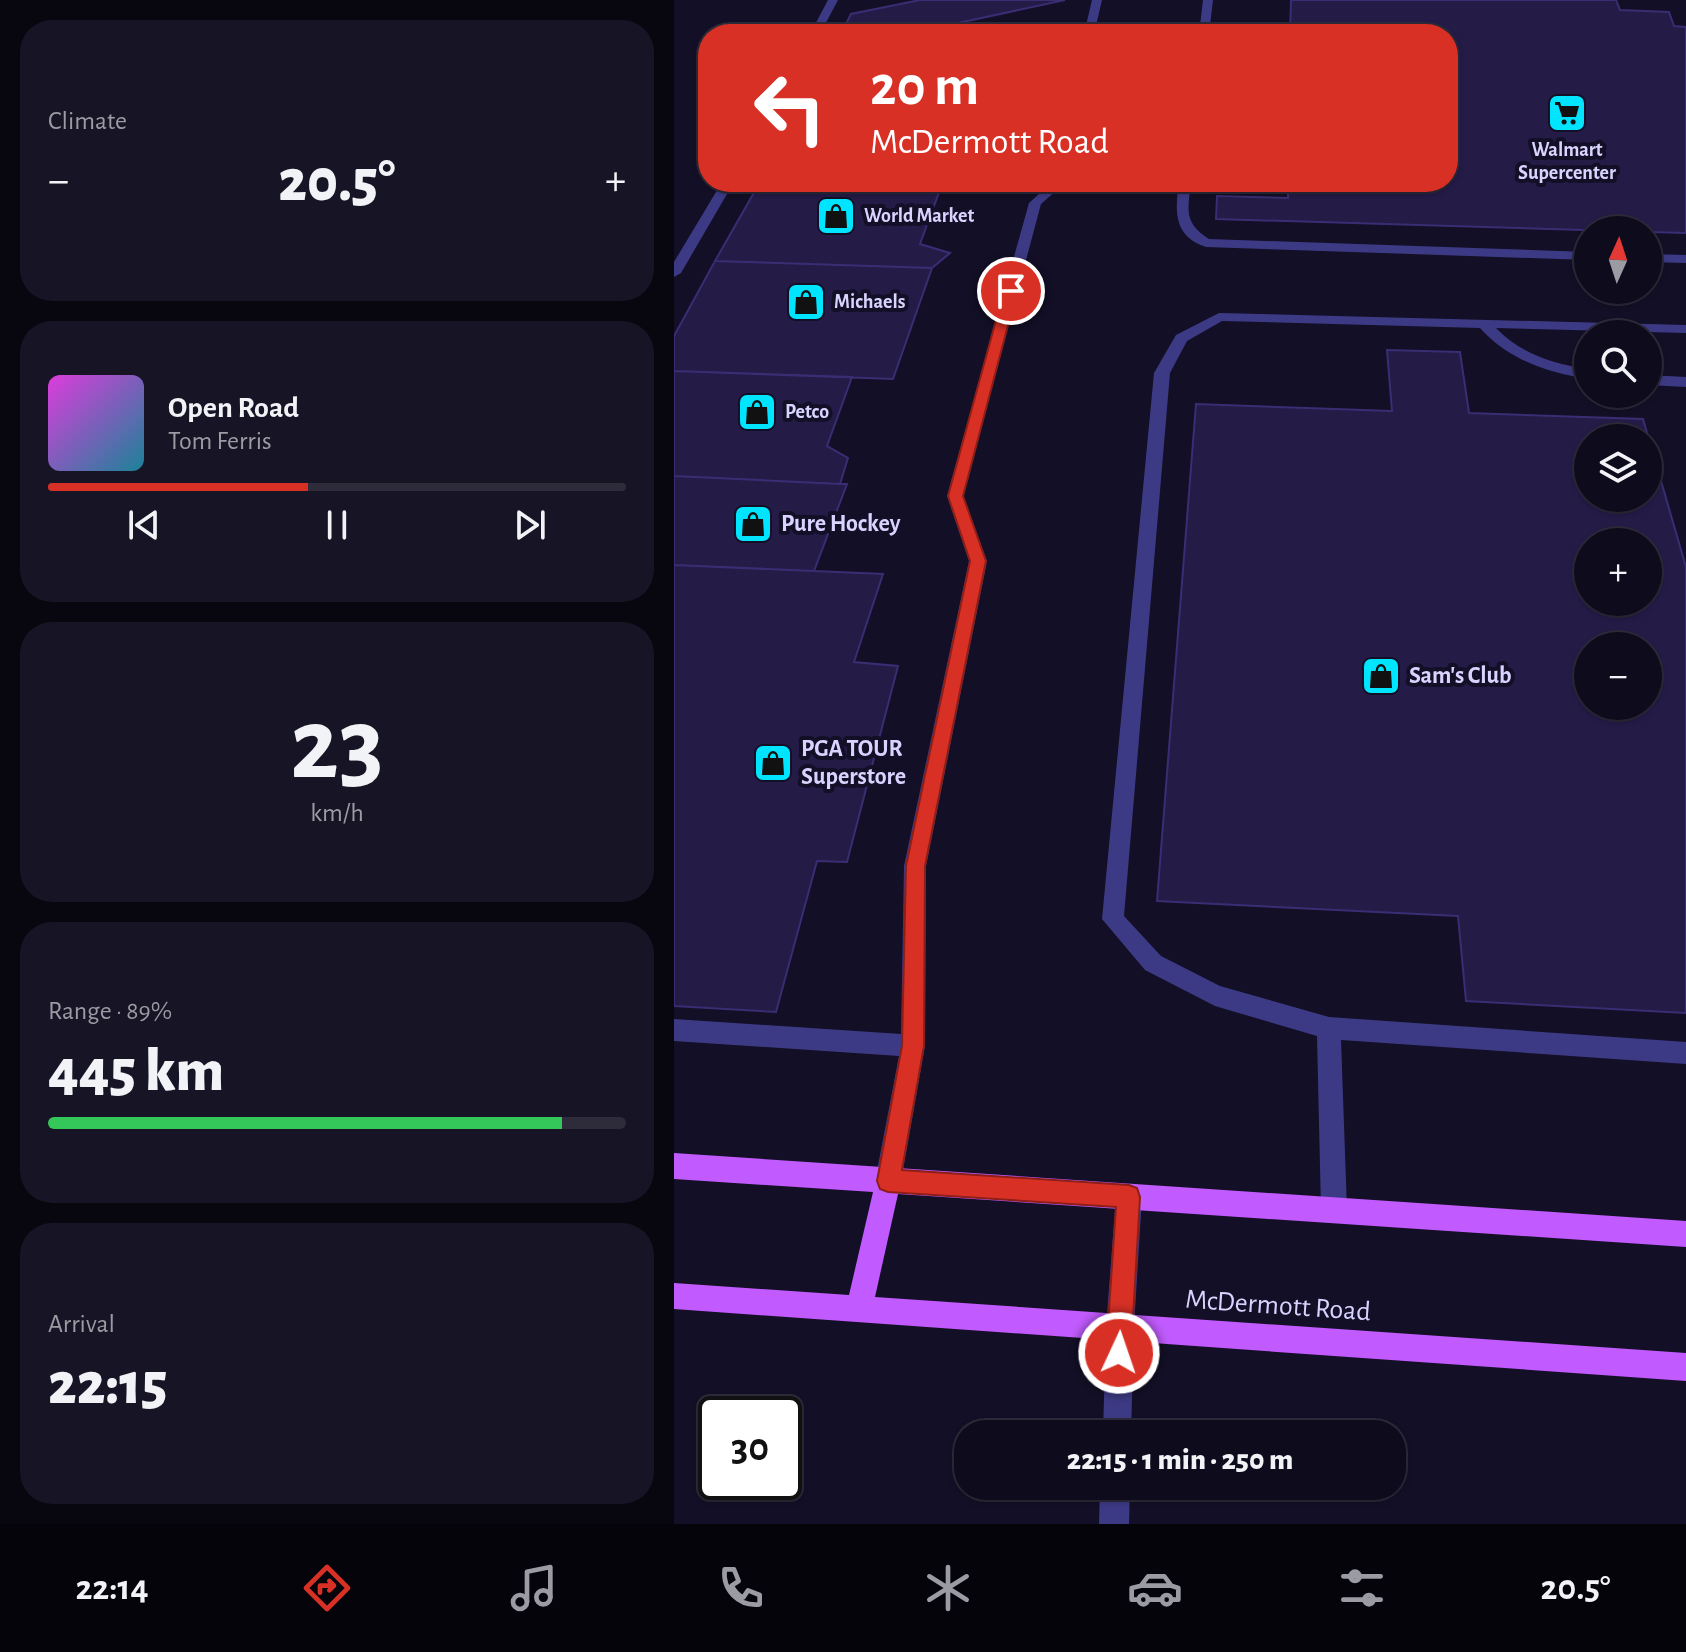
<!DOCTYPE html>
<meta charset="utf-8">
<style>
body{margin:0;font-family:"Alegreya Sans",sans-serif;background:#171425;color:#f1f3f6;height:100vh;display:flex;flex-direction:column;font-size:30px;white-space:nowrap}
*{box-sizing:border-box;margin:0}
p{font-size:26px;color:#9b9ba3}
.icon{flex:none;width:44px;height:44px;fill:none;stroke:currentColor;stroke-width:2;stroke-linecap:round;stroke-linejoin:round}
.map{position:relative;flex:1;overflow:hidden}
.side{display:flex;flex-direction:column;gap:20px;padding:20px;background:#08060f;width:674px}
.side>*{flex:none}
.hud{position:absolute;left:24px;top:24px;width:760px;height:168px;border-radius:32px;box-shadow:0 2px 6px #0004,0 0 0 2px #2e2b3b;background:#d93025;color:#fff;overflow:hidden}
.needle{width:52px;rotate:3deg}
.tools{position:absolute;left:900px;top:216px;display:grid;gap:16px}
.tools a{display:grid;place-items:center;width:88px;height:88px;border-radius:50%;background:#0e0b1c;box-shadow:0 2px 6px #0004,0 0 0 2px #2e2b3b;font-size:40px}
.speed{position:absolute;left:24px;top:1396px;display:flex;gap:16px;font-size:40px;font-weight:700;text-align:center}
.speed>*{display:grid;place-content:center;width:104px;height:104px;border-radius:50%;background:#0e0b1c;box-shadow:0 2px 6px #0004,0 0 0 2px #2e2b3b;line-height:1}
.speed .limit{border:4px solid #111;border-radius:12px;background:#fff;color:#111}
.pin{position:absolute;display:grid;place-items:center;width:68px;height:68px;color:#fff;margin:-34px;border:4px solid #fff;border-radius:50%;box-shadow:0 2px 8px #0007}
.me{position:absolute;width:88px;margin:-44px;rotate:3deg;stroke-linejoin:round;filter:drop-shadow(0 0 6px #0008)}
.turn{display:flex;align-items:center;gap:28px;height:168px;padding:0 40px;font-size:36px}
.turn .icon{width:104px;height:104px;stroke-width:2.5}
.turn b{display:block;font-size:56px;line-height:68px}
.big{font-size:60px;font-weight:800;line-height:1.1}
.side .widget{flex:1;display:flex;flex-direction:column;justify-content:center;gap:12px;min-width:0;padding:0 28px;border-radius:32px;background:#171425}
.side .dial{align-items:center;gap:0}
.dial b{font-size:104px;line-height:1}
.song{display:flex;align-items:center;gap:24px}
.cover{width:96px;height:96px;border-radius:12px;background:linear-gradient(135deg,hsl(300 70% 55%),hsl(190 70% 35%))}
.played{height:8px;border-radius:4px;background:linear-gradient(90deg,#d93025 45%,#2e2b3b 45%)}
.keys{display:flex;justify-content:space-around;direction:ltr}
.heat{display:flex;justify-content:space-between;align-items:center;font-size:44px;direction:ltr}
.charge{height:12px;border-radius:6px;background:linear-gradient(90deg,#34c759 89%,#2e2b3b 0)}
.trip{position:absolute;left:280px;top:1420px;width:452px;height:80px;border-radius:32px;background:#0e0b1c;box-shadow:0 2px 6px #0004,0 0 0 2px #2e2b3b;font-weight:800;line-height:80px;text-align:center}
.menu{display:flex;height:128px;justify-content:space-around;align-items:center;background:#06040b;color:#9b9ba3}
.menu .icon{width:56px;height:56px}
.menu .on{color:#d93025}
.menu b{font-size:36px;color:#f1f3f6}
main{display:flex;flex:1;min-height:0}
.map>svg:first-child{display:block}
.building{fill:#241b47;stroke:#3b2d73;stroke-width:2;fill-rule:evenodd}
.lines{fill:none;stroke-linecap:round;stroke-linejoin:round}
.minor{fill:#3d3a85;fill-rule:evenodd}
.major{fill:#c25bff;fill-rule:evenodd}
.route{fill:#d93025;stroke:#8d1f18;stroke-width:2}
.labels{text-anchor:middle;dominant-baseline:central;stroke-width:8;stroke-linejoin:round;paint-order:stroke}
.far-poi-label{font-size:20px;font-weight:bold;fill:#d9d4ff;stroke:#130f26;text-anchor:start}
.poi-label{font-size:24px;font-weight:bold;fill:#d9d4ff;stroke:#130f26;text-anchor:start}
.near-street-label{font-size:28px;fill:#d9d4ff;stroke:#130f26}
</style>
<main>
<section class="side">
<div class="widget"><p>Climate</p>
<div class="heat"><a>−</a><b class="big">20.5°</b><a>+</a></div>
</div>
<div class="widget">
<div class="song"><i class="cover"></i><div><b>Open Road</b><p>Tom Ferris</p></div></div>
<div class="played"></div>
<div class="keys"><svg class="icon" aria-label="previous" viewBox="0 0 24 24"><path d="M18 5L8 12l10 7zM5 5v14"/></svg><svg class="icon" aria-label="pause" viewBox="0 0 24 24"><path d="M8 5v14M16 5v14"/></svg><svg class="icon" aria-label="next" viewBox="0 0 24 24"><path d="M6 5l10 7-10 7zM19 5v14"/></svg></div>
</div>
<div class="widget dial"><b>23</b><p>km/h</p></div>
<div class="widget"><p>Range · 89%</p><b class="big">445 km</b><div class="charge"></div></div>
<div class="widget"><p>Arrival</p><b class="big">22:15</b></div>
</section>
<div class="map">
<svg width="1012" height="1524" viewBox="0 0 1012 1524">
<rect width="100%" height="100%" fill="#130f26"/>
<!-- building -->
<path class="building" d="M246,0H391L261,28L257,34H167L177,14Z
M617,0H942L946,10L995,12L1000,26L1012,27V233L542,219L543,196L614,198V182H774V34H616Z
M86,182L267,187L246,244L276,253L258,268L41,261Z
M86,182H340L337,190Z
M41,261L258,268L219,379L0,371V336Z
M713,350L786,352L795,413L969,419L1012,567V1013L792,1001L784,916L483,901L522,404L718,411ZM914,438H974V498H914ZM914,542H974V602H914ZM914,646H974V706H914Z
M0,371L178,377L153,446L174,458L166,484L0,476Z
M0,476L166,484H173L140,571L0,565Z
M0,565L209,574L180,662L224,666L173,862L143,861L102,1012L0,1006Z"/>
<g class="lines">
<!-- minor -->
<path class="minor" d="M154,0H164L146,34H136Z
M418,0H428L420,34H410Z
M529,0H539L535,34H525Z
M48,182H60L7,273L0,277V262Z
M378,182H392L367,204L289,496L313,561L252,866L251,1046L227,1181L223,1190L214,1194L205,1190L201,1181L225,1056L0,1041V1019L227,1034L230,866L295,561L273,496L355,203Z
M505,182H517C514,210 509,222 535,239L914,252V260L532,247C499,236 501,211 505,182Z
M974,254L1012,255V263L974,262Z
M545,313L1012,325V333L822,328C847,354 879,364 914,369V379C872,372 835,360 806,328L548,321L513,341L496,373L450,916L487,956L546,986L655,1017L1012,1042V1064L667,1040L673,1210L669,1219L660,1223L651,1219L647,1210L643,1036L541,1006L471,970L428,919L480,373L502,335Z
M974,375L1012,377V387L974,385Z
M455,1184L464,1188L468,1197L460,1327L457,1434H429L432,1327L442,1197L446,1188Z
M426,1486H456L455,1524H425Z"/>
<!-- major -->
<path class="major" d="M0,1153L1012,1221V1247L224,1194L201,1297L1012,1353V1381L0,1309V1283L175,1295L199,1192L0,1179Z"/>
</g>
<!-- route -->
<path class="route" d="M337,287L343,291L289,496L312,561L251,866L250,1046L228,1170L455,1185L463,1188L466,1197L457,1353L454,1362L445,1366L436,1362L432,1353L442,1207L214,1192L206,1189L203,1181L228,1046L232,866L296,561L274,496L330,291Z"/>
<!-- icons -->
<defs>
<symbol id="supermarket-square" viewBox="-11 -11 22 22"><rect x="-9" y="-9" width="18" height="18" rx="4" fill="#00e5ff" stroke="#130f26"/><path d="M-6-5.5h2.5l.6 2H6L4.5 2H-2.5L-4.4-4H-6ZM-1.5 3.2a1.3 1.3 0 1 0 .1 0ZM3 3.2a1.3 1.3 0 1 0 .1 0Z" fill="#111"/></symbol>
<symbol id="shop-square" viewBox="-11 -11 22 22"><rect x="-9" y="-9" width="18" height="18" rx="4" fill="#00e5ff" stroke="#130f26"/><path d="M-5-2.5h2.3a2.7 3.5 0 0 1 5.4 0H5L5.5 6h-11ZM-1.5-2.5h3a1.5 2.3 0 0 0-3 0Z" fill="#111"/></symbol>
</defs>
<g fill-rule="evenodd">
<use href="#supermarket-square" x="871" y="91" width="44" height="44"/>
<use href="#shop-square" x="140" y="194" width="44" height="44"/>
<use href="#shop-square" x="110" y="280" width="44" height="44"/>
<use href="#shop-square" x="61" y="390" width="44" height="44"/>
<use href="#shop-square" x="57" y="502" width="44" height="44"/>
<use href="#shop-square" x="685" y="654" width="44" height="44"/>
<use href="#shop-square" x="77" y="741" width="44" height="44"/>
</g>
<g class="labels">
<!-- far-poi labels -->
<g class="far-poi-label">
<text x="893" y="150" text-anchor="middle">Walmart<tspan x="893" dy="23">Supercenter</tspan></text>
<text x="190" y="216">World Market</text>
<text x="160" y="302">Michaels</text>
<text x="111" y="412">Petco</text>
</g>
<!-- poi labels -->
<g class="poi-label">
<text x="107" y="524">Pure Hockey</text>
<text x="735" y="676">Sam's Club</text>
<text x="127" y="749">PGA TOUR<tspan x="127" dy="28">Superstore</tspan></text>
</g>
<!-- near-street labels -->
<g class="near-street-label">
<text transform="translate(604 1306) rotate(4)">McDermott Road</text>
</g>
</g>
</svg>
<div class="tools">
<a><svg class="needle" viewBox="-14 -14 28 28"><path d="M0-13l5 13h-10z" fill="#e53935"/><path d="M0 13l5-13h-10z" fill="#9b9ba3"/></svg></a>
<a><svg class="icon" aria-label="search" viewBox="0 0 24 24"><circle cx="10" cy="10" r="6"/><path d="M15 15l6 6"/></svg></a>
<a><svg class="icon" aria-label="layers" viewBox="0 0 24 24"><path d="M12 4l9 5-9 5-9-5zM3 14l9 5 9-5"/></svg></a>
<a>+</a>
<a>−</a>
</div>
<div class="speed"><div class="limit">30</div></div>
<div class="pin" style="left:337px;top:291px;background:#d93025"><svg class="icon" aria-label="arrive" viewBox="0 0 24 24"><path d="M6 21V4h12l-3 4 3 4H6"/></svg></div>
<svg class="me" style="left:445px;top:1353px" viewBox="-20 -20 40 40"><circle r="17" fill="#d93025" stroke="#fff" stroke-width="3"/><path d="M0-11L8 9 0 5-8 9z" fill="#fff"/></svg>
<div class="trip">22:15 · 1 min · 250 m</div>
<div class="hud">
<div class="turn"><svg class="icon" aria-label="left" viewBox="0 0 24 24"><path d="M17 20v-9H6M10 6l-5 5 5 5"/></svg><div><b>20 m</b>McDermott Road</div></div>
</div>
</div>
</main>
<nav class="menu">
<b>22:14</b>
<svg class="icon on" aria-label="directions" viewBox="0 0 24 24"><path d="M12 3l9 9-9 9-9-9zM9 14v-3h6M13 9l2 2-2 2"/></svg>
<svg class="icon" aria-label="music" viewBox="0 0 24 24"><path d="M9 18V5l10-2v13"/><circle cx="6" cy="18" r="3"/><circle cx="16" cy="16" r="3"/></svg>
<svg class="icon" aria-label="phone" viewBox="0 0 24 24"><path d="M5 4h4l2 5-3 2q2 4 5 5l2-3 5 2v4C11 20 4 13 5 4z"/></svg>
<svg class="icon" aria-label="climate" viewBox="0 0 24 24"><path d="M12 3v18M4 7l16 10M4 17L20 7"/></svg>
<svg class="icon" aria-label="car" viewBox="0 0 24 24"><path d="M5 17H2v-5l4-1 3-4h7l3 4 3 1v5h-3M9 17h6M6 11h13"/><circle cx="7" cy="17" r="2"/><circle cx="17" cy="17" r="2"/></svg>
<svg class="icon" aria-label="filters" viewBox="0 0 24 24"><path d="M4 7h16M4 17h16"/><circle cx="9" cy="7" r="2"/><circle cx="15" cy="17" r="2"/></svg>
<b>20.5°</b>
</nav>
